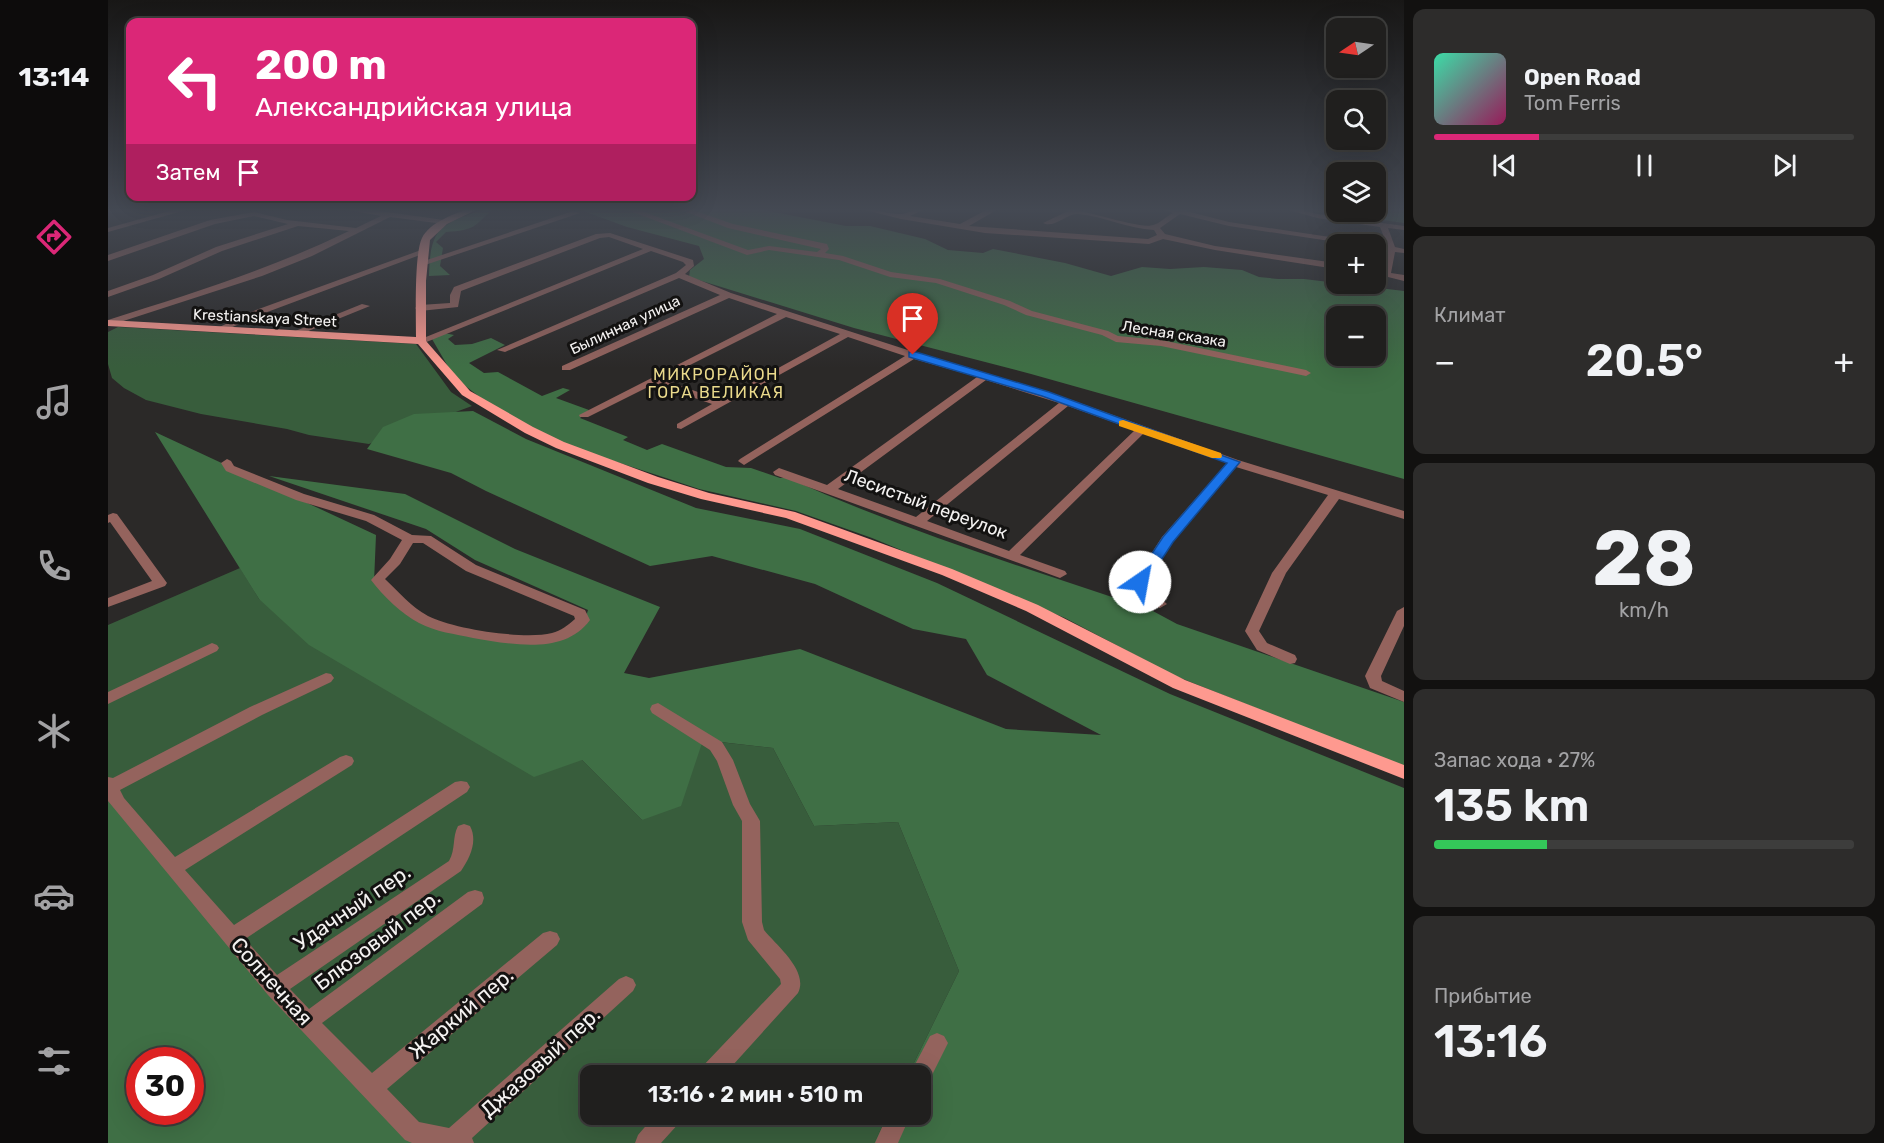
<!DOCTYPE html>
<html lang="ru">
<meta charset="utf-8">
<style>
body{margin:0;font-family:Rubik,sans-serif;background:#2d2c2b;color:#f1f3f6;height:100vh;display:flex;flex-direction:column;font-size:22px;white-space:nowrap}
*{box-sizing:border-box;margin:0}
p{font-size:20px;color:#a2a2a4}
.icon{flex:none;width:33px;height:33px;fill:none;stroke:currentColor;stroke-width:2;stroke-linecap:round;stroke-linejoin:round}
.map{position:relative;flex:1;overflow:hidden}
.details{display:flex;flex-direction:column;gap:9px;padding:9px;background:#121110;width:480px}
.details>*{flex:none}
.guide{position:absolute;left:18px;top:18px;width:570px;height:183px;border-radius:12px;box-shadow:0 6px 24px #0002,0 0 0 2px #3d3d3c;background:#db2777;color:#fff;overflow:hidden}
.needle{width:39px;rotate:257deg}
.controls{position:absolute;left:1218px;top:18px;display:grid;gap:12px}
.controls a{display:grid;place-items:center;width:60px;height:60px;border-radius:12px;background:#201f1e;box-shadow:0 6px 24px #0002,0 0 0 2px #3d3d3c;font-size:30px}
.speed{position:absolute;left:18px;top:1047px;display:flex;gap:12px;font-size:30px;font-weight:700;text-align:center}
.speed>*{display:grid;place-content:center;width:78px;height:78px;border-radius:50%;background:#201f1e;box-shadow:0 6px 24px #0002,0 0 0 2px #3d3d3c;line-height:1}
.speed .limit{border:9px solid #d22;background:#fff;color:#111}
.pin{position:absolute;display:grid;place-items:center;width:51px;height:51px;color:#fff;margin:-62px -26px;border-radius:50% 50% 50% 0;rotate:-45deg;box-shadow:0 0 6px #0007}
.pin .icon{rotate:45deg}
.me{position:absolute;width:66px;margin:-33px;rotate:33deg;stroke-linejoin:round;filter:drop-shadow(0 0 4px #0008)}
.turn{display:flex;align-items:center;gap:21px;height:126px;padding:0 30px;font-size:27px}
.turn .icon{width:78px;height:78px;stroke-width:2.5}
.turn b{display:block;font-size:42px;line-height:51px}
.then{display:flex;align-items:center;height:57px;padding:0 30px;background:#0003;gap:12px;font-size:22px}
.big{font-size:45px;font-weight:600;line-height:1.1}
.details .card{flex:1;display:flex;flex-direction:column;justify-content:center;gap:9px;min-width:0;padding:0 21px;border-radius:12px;background:#2d2c2b}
.details .dial{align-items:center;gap:0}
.dial b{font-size:78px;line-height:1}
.song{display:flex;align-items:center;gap:18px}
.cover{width:72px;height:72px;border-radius:9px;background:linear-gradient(135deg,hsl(160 70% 55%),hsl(330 70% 35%))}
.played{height:6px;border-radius:3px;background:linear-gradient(90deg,#db2777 25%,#3d3d3c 25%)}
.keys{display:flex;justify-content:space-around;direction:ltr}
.heat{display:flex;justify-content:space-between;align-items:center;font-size:33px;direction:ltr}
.charge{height:9px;border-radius:4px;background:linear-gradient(90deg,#34c759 27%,#3d3d3c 0)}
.trip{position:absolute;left:472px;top:1065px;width:351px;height:60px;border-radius:12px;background:#201f1e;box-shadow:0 6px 24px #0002,0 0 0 2px #3d3d3c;font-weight:600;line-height:60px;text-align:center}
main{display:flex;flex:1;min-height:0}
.menu{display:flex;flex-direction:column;width:108px;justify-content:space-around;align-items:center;background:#0d0c0c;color:#a2a2a4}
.menu .icon{width:42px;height:42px}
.menu .current{color:#db2777}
.menu b{font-size:27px;color:#f1f3f6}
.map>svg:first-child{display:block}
.green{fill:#385d3c}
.forest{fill:#3f6f45;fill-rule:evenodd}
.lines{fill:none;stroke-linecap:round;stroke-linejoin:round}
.minor{fill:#94635d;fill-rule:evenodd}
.major{fill:#fe998f;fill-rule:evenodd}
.route{fill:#1a73e8;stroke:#114b97;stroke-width:1.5}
.slow{fill:#f59e0b}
.labels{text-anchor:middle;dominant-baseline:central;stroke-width:6;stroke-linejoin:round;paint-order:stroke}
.far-street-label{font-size:15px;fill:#f4f2f1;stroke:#131211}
.far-neighbourhood-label{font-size:16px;letter-spacing:1.5px;fill:#eada8c;stroke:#131211}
.street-label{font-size:18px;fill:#f4f2f1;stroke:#131211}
.near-street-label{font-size:21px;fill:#f4f2f1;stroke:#131211}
</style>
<main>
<nav class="menu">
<b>13:14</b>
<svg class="icon current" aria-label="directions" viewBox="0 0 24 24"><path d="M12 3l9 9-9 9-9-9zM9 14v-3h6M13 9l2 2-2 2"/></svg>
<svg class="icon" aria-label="music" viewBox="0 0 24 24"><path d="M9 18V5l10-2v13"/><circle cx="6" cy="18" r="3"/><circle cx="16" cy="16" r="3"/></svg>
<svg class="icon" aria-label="phone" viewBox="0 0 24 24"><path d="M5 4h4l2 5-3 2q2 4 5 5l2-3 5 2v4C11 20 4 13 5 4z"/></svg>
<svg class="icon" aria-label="climate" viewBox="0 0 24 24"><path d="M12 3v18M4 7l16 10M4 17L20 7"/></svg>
<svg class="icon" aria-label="car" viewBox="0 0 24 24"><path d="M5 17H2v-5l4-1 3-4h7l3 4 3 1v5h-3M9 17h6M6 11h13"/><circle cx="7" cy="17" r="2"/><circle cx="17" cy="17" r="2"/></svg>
<svg class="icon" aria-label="filters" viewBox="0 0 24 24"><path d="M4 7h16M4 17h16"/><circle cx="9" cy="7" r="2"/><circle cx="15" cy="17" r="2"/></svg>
</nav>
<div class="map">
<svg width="1296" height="1143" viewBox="0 0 1296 1143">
<rect width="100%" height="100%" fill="#2b2928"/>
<!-- green -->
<path class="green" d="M10,327L308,344L343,392L364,406L261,444L201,435L179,429L93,414L38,400L16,388L4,378L0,364V332Z
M132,568L151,599L474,760L534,820L594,740L665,748L706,826L790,822L851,971L800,1075L483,1076V1114L780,1115L766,1143H329L295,1136L0,785V625Z"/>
<!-- forest -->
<path class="forest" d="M379,208H386C365,227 368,230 338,232L328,242L335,248L332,266L342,275L321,276C322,224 334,225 379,208Z
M467,208H645L738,226H762L817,239L840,250L875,253L885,249L957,263L1003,276L1034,267L1062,269L1096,267L1134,270L1151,277L1170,279H1196L1296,291V479L923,374L746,328L581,277L582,270L596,259L591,246L519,227ZM1228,316H1268V356H1228Z
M1268,208H1296V223L1239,215L1233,212H1268Z
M336,333L346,335L340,339L347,345L364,344L383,338L397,345L361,363L376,373L390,372L434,396L455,388L462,390L448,398L481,410L472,418L520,437L515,440L539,450L554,444L618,467L643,468L672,478H680C797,531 921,569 1043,610L1069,624L1296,702V767L1065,675L957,618L764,538L688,511L591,489L561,479L475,451L433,433L377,401L356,385L342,370L324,339Z
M365,411L418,439L588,508L692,529L829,583L1062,694L1296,788V1143H766L780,1115L813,1114V1076L800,1075L851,971L790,822L706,826L665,748L595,740L573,806L534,820L474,760L426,777L201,645L151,599L47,432L268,535L266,582L333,629L425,639L475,626L480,610L367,560L318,529L161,476L297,494L407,549L552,607L516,673L541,678L692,649L898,729L993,735L879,675L858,639L805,629L707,584L604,556L542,566L378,491L343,473L259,449L275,427L306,414Z
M0,785L148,961L329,1143H0ZM32,1060H82V1112H32Z"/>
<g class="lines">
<!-- minor -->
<path class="minor" d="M72,208H85L0,232V228Z
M229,208H250L336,220L340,222L336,224L282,217L204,256L154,276L0,326V320C82,294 163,269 241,231L190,226L114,251L51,279L0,297V291L45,275L108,247L180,224L146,216L107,224L0,261V255L102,220L146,212L179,220L248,228L273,216Z
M514,208H525L640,250L661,246L709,252L713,249L620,228L568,208H579L625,224L719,244L721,249L717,253L735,256L783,272L832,279L902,301L924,311L1000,331L1010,336L1053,340L1198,370L1203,373L1198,376L1053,346L1008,342L994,335L918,315L896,305L828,283L782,277L731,260L661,250L639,255Z
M749,208C762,208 785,215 794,214C803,212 809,208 819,208L802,216L852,224L882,208H892L861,226L1040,239L1049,235L1046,230C1020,229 996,216 970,214C959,213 946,229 935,223L960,211L952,208C973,208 1033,230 1045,225C1051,224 1059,216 1065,213L1051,208H1082L1078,211L1121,222L1255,242L1259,244H1242L1121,226L1072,214L1052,228L1057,234L1107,246L1228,263V269L1107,250L1055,239L1041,244L877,233L793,219Z
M1174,208H1187L1209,214L1296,226V230L1280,228L1287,247L1296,249V253L1287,252L1283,273L1296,275V281L1268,274V270L1274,271L1280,251L1268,248V244H1265L1279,245L1272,227L1209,218Z
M465,211L472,213L317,265L310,263Z
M502,233L585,260L586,266L577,274L623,293L809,353L941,392L1130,460L1296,511V519L1231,499L1178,573L1151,631L1159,643L1187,655L1189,659L1187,663L1182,664L1149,650L1137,631L1164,573L1220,495L1128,467L1064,542L1039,582V586L1059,604L1052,608C1042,605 1026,593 1025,582L1054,537L1119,463L1036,433L912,555L957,571L959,574L952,578L667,475L665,472L671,468L719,485L869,377L806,359L636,465L630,461L632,459L797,356L740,337L573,429L569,428V424L604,404L546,384L480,417H472L471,415L669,314L621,298L462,370H454V366L612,295L571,278L397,352L389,350L568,273L578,265L575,262L543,251L316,343L308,341L535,249L501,237L492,238L353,291L350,307L312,311L307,308L312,305L342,303V295L346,287L488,234ZM678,317L732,334L612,400L554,379ZM878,380L951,403L808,517L730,489ZM960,406L1027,430L901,551L819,521Z
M313,250L320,252L154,314L113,332L105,330L148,310Z
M254,304L262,306L188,336L180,334Z
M119,459L123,461L126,466L196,494L266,515L304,535L323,536L368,565L477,610L482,620C456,656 402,644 365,638C347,634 328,632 311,623C294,614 275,596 263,580L282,559L294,540L258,521L188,500L118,471L113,463ZM305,543H315L358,571L466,616L467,619C460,625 453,631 444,633C416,640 345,629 320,616C303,607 291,592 277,579L292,564Z
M5,513L9,514L59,583L57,586L0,607V598L44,581L2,522L0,523V515Z
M1296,607V626L1273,676L1274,681L1296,691V702L1262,688L1257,676L1289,611Z
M104,643L109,645L111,648L109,651L0,704V692Z
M218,673L223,674L226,678L223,682L154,715L12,790L16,798L67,857L232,757L238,755L244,757L246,761L244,765L77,870L126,925L347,782L353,781L359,782L362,787L359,792L137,939L169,975L341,861C348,849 344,837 350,826L356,824L362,826C370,841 362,858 353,871L182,989L201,1009L360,892L367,890L374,892L376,898L374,904L214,1023L264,1073L435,933L442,931L449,933L452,939L449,945L279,1089L311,1122L341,1128L511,979L518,976L525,979L528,985L525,991L364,1138L366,1143H304L297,1140L160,995L0,801V777L5,778L142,707Z
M550,703L614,742L625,760L642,804L652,821L654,922L656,930C669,946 701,971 690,993L615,1076H589L592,1069L673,984L672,979L640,940L634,922V821L625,805L609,761L602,750L544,713L542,709L544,705Z
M829,1033L836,1036L840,1043L820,1083L813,1086V1076H801L822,1036Z
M548,1114H575L572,1122L553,1143H527L530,1135Z
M780,1114H803L790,1143H767Z"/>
<!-- major -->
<path class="major" d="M361,208H372L339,224L322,240L318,281V341L362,391L425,427L456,442L550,477L601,493L687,512L844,569L930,605L1077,680L1296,765V779L1065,688L918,611L834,575L678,518L593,499L540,483L448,448L417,433L354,395L310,344L0,326V320L308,337C308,317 306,254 314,238C322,222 345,215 361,208Z"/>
</g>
<!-- sky -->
<linearGradient id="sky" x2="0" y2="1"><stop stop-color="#181716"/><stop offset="0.57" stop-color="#444953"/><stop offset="1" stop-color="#444953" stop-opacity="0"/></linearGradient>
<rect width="1296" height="368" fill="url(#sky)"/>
<!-- route -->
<path class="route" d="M801,352H808L941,392L1132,462L1065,542L1037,585H1027L1025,582L1055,537L1119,463L934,396L801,357Z"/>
<!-- slow -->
<path class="slow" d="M1015,420L1113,453L1114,456L1113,458H1104L1011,426V421Z"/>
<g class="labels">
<!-- far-street labels -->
<g class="far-street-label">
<text transform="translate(157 318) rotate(3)">Krestianskaya Street</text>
<text transform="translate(517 325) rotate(-25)">Былинная улица</text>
<text transform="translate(1066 334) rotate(9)">Лесная сказка</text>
</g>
<!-- far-neighbourhood labels -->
<g class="far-neighbourhood-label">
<text x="608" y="374">МИКРОРАЙОН<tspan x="608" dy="18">ГОРА ВЕЛИКАЯ</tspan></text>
</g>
<!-- street labels -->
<g class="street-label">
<text transform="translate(818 504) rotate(20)">Лесистый переулок</text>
</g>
<!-- near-street labels -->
<g class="near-street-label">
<text transform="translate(244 907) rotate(-34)">Удачный пер.</text>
<text transform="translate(269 940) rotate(-37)">Блюзовый пер.</text>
<text transform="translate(164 981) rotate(48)">Солнечная</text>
<text transform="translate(353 1013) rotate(-40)">Жаркий пер.</text>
<text transform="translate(432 1062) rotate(-42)">Джазовый пер.</text>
</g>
</g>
</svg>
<div class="controls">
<a><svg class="needle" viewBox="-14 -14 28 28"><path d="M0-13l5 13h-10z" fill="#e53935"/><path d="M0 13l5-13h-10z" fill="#a2a2a4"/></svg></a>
<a><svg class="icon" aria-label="search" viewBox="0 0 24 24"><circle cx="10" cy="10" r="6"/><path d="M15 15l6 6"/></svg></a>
<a><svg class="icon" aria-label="layers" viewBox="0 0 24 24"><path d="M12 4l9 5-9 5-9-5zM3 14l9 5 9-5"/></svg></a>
<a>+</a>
<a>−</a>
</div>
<div class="speed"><div class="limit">30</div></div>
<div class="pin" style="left:805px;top:355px;background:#d93025"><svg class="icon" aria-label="arrive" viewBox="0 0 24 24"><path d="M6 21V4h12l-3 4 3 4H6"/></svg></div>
<svg class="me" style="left:1032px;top:582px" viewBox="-20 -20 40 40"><circle r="19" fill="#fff"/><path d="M0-13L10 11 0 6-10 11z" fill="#1a73e8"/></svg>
<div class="trip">13:16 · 2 мин · 510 m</div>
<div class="guide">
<div class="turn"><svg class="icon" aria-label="left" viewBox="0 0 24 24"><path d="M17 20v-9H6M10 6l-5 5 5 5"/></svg><div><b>200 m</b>Александрийская улица</div></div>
<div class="then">Затем<svg class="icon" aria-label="arrive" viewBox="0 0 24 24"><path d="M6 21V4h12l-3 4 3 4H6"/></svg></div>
</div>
</div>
<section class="details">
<div class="card">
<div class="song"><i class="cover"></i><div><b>Open Road</b><p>Tom Ferris</p></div></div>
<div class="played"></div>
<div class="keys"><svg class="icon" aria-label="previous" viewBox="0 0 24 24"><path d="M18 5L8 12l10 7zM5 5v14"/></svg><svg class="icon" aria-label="pause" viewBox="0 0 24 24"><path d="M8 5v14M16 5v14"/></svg><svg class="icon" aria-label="next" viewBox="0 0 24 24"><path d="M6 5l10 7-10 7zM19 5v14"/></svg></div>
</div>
<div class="card"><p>Климат</p>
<div class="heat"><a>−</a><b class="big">20.5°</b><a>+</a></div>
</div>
<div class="card dial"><b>28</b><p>km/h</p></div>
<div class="card"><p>Запас хода · 27%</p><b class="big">135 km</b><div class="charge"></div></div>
<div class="card"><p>Прибытие</p><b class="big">13:16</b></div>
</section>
</main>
